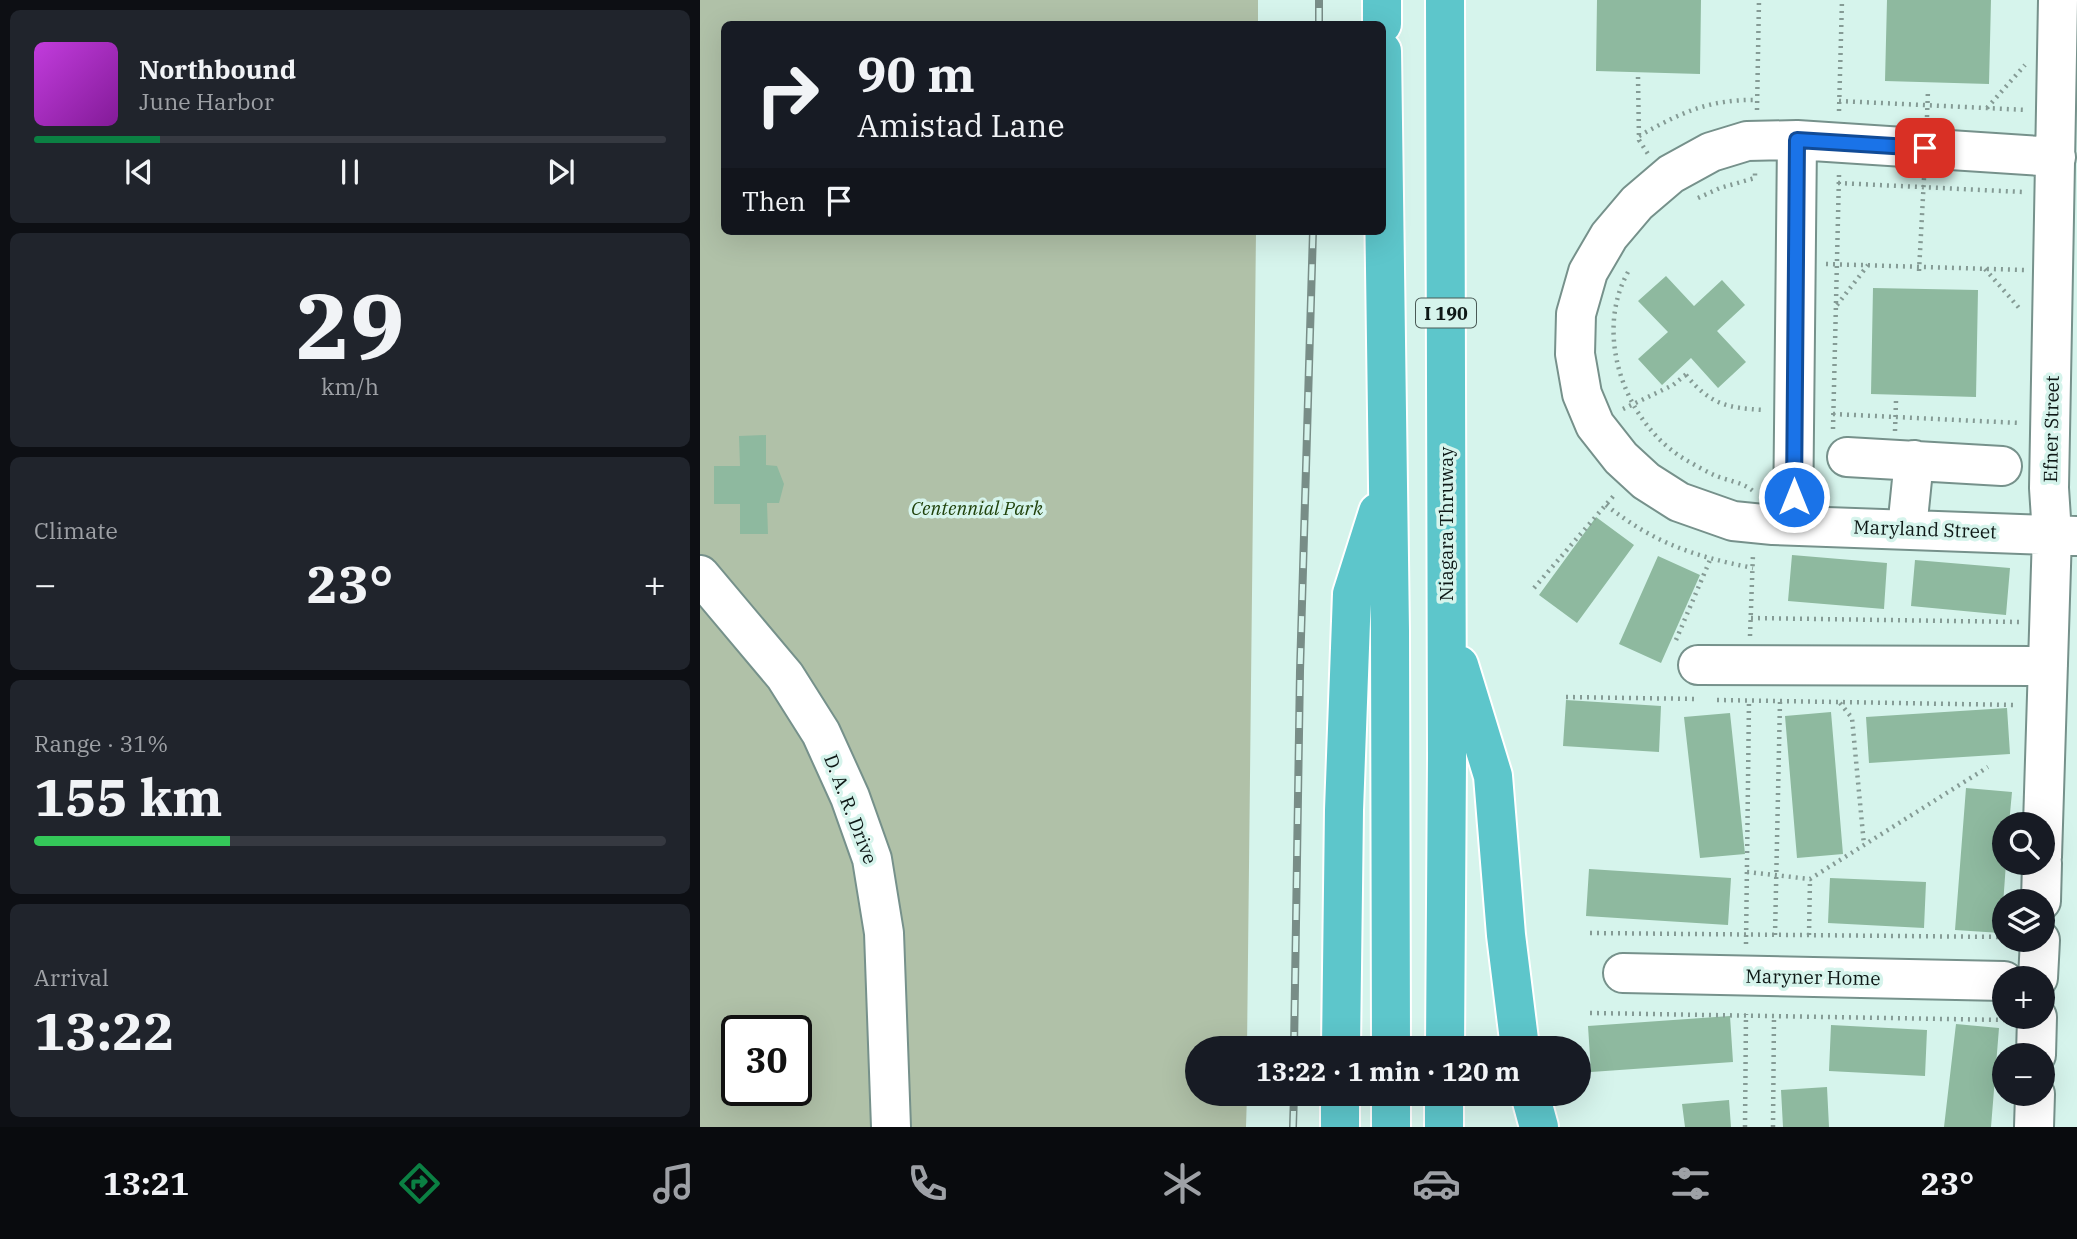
<!DOCTYPE html>
<meta charset="utf-8">
<style>
body{margin:0;font-family:"IBM Plex Serif",serif;background:#20242c;color:#f1f3f6;height:100vh;display:flex;flex-direction:column;font-size:26px;white-space:nowrap}
*{box-sizing:border-box;margin:0}
p{font-size:23px;color:#9ea1a6}
.icon{flex:none;width:38px;height:38px;fill:none;stroke:currentColor;stroke-width:2;stroke-linecap:round;stroke-linejoin:round}
.map{position:relative;flex:1;overflow:hidden}
.drawer{display:flex;flex-direction:column;gap:10px;padding:10px;background:#0d0f14;width:700px}
.drawer>*{flex:none}
.hud{position:absolute;left:21px;top:21px;width:665px;height:214px;border-radius:10px;box-shadow:0 7px 28px #0002;background:#171b24;color:#f1f3f6;overflow:hidden}
.tools{position:absolute;left:1292px;top:812px;display:grid;gap:14px}
.tools a{display:grid;place-items:center;width:63px;height:63px;border-radius:50%;background:#171b24;box-shadow:0 7px 28px #0002;font-size:35px}
.speed{position:absolute;left:21px;top:1015px;display:flex;gap:14px;font-size:35px;font-weight:700;text-align:center}
.speed>*{display:grid;place-content:center;width:91px;height:91px;border-radius:50%;background:#171b24;box-shadow:0 7px 28px #0002;line-height:1}
.speed .limit{border:4px solid #111;border-radius:10px;background:#fff;color:#111}
.pin{position:absolute;display:grid;place-items:center;width:60px;height:60px;color:#fff;margin:-30px;border-radius:14px;box-shadow:0 4px 10px #0006}
.me{position:absolute;width:77px;margin:-38px;rotate:0deg;stroke-linejoin:round;filter:drop-shadow(0 0 5px #0008)}
.turn{display:flex;align-items:center;gap:24px;height:147px;padding:0 21px;font-size:32px}
.turn .icon{width:91px;height:91px;stroke-width:2.5}
.turn b{display:block;font-size:49px;line-height:60px}
.then{display:flex;align-items:center;height:66px;padding:0 21px;background:#0003;gap:14px;font-size:26px}
.big{font-size:52px;font-weight:700;line-height:1.1}
.drawer .widget{flex:1;display:flex;flex-direction:column;justify-content:center;gap:10px;min-width:0;padding:0 24px;border-radius:10px;background:#20242c}
.drawer .dial{align-items:center;gap:0}
.dial b{font-size:91px;line-height:1}
.song{display:flex;align-items:center;gap:21px}
.cover{width:84px;height:84px;border-radius:10px;background:linear-gradient(135deg,hsl(290 70% 55%),hsl(290 70% 35%))}
.played{height:7px;border-radius:4px;background:linear-gradient(90deg,#0b8043 20%,#363941 20%)}
.keys{display:flex;justify-content:space-around;direction:ltr}
.heat{display:flex;justify-content:space-between;align-items:center;font-size:38px;direction:ltr}
.charge{height:10px;border-radius:5px;background:linear-gradient(90deg,#34c759 31%,#363941 0)}
.trip{position:absolute;left:485px;top:1036px;width:406px;height:70px;border-radius:35px;background:#171b24;box-shadow:0 7px 28px #0002;font-weight:700;line-height:70px;text-align:center}
.menu{display:flex;height:112px;justify-content:space-around;align-items:center;background:#090b0e;color:#9ea1a6}
.menu .icon{width:49px;height:49px}
.menu .on{color:#0b8043}
.menu b{font-size:32px;color:#f1f3f6}
main{display:flex;flex:1;min-height:0}
.map>svg:first-child{display:block}
.green{fill:#b0c1a8;fill-rule:evenodd}
.building{fill:#8eb99f}
.lines{fill:none;stroke-linecap:round;stroke-linejoin:round}
.minor-casing{stroke:#76918b;stroke-width:42}
.highway-casing{stroke:#fff;stroke-width:42}
.path{stroke:#859b95;stroke-width:4.5;stroke-dasharray:2 5;stroke-linecap:butt}
.minor{stroke:#fff;stroke-width:38}
.highway{stroke:#5dc6cb;stroke-width:38}
.rail-casing{stroke:#788d87;stroke-width:8}
.rail{stroke:#d6f4ec;stroke-width:5;stroke-dasharray:16;stroke-linecap:butt}
.route-casing{stroke:#114b97;stroke-width:18}
.route{stroke:#1a73e8;stroke-width:12}
.labels{text-anchor:middle;dominant-baseline:central;stroke-width:7;stroke-linejoin:round;paint-order:stroke}
.shield{fill:#d6f4ec;stroke:#4a5a56;stroke-width:2}
.shield-label{font-size:18px;font-weight:bold;fill:#0e1816}
.street-label{font-size:19px;fill:#0e1816;stroke:#d6f4ec}
.park-label{font-size:19px;font-style:italic;fill:#20420b;stroke:#d6f4ec}
</style>
<main>
<section class="drawer">
<div class="widget">
<div class="song"><i class="cover"></i><div><b>Northbound</b><p>June Harbor</p></div></div>
<div class="played"></div>
<div class="keys"><svg class="icon" aria-label="previous" viewBox="0 0 24 24"><path d="M18 5L8 12l10 7zM5 5v14"/></svg><svg class="icon" aria-label="pause" viewBox="0 0 24 24"><path d="M8 5v14M16 5v14"/></svg><svg class="icon" aria-label="next" viewBox="0 0 24 24"><path d="M6 5l10 7-10 7zM19 5v14"/></svg></div>
</div>
<div class="widget dial"><b>29</b><p>km/h</p></div>
<div class="widget"><p>Climate</p>
<div class="heat"><a>−</a><b class="big">23°</b><a>+</a></div>
</div>
<div class="widget"><p>Range · 31%</p><b class="big">155 km</b><div class="charge"></div></div>
<div class="widget"><p>Arrival</p><b class="big">13:22</b></div>
</section>
<div class="map">
<svg width="1377" height="1127" viewBox="0 0 1377 1127">
<rect width="100%" height="100%" fill="#d6f4ec"/>
<!-- green -->
<path class="green" d="M0,0H558V24H24V231H556L547,1048H497V1094H547L546,1127H0ZM37,1031H96V1090H37Z"/>
<!-- building -->
<path class="building" d="M897,0H1001L1000,74L896,71Z
M1187,0H1291L1289,84L1185,81Z
M966,276L994,306L1022,280L1045,305L1017,331L1046,362L1018,388L991,358L962,385L938,359L968,332L938,301Z
M1173,288L1278,290L1276,397L1171,394Z
M66,435V465L77,466L84,484L79,503H67L68,534H40V504H14V466H40L39,436Z
M896,517L934,545L877,623L839,595Z
M1092,555L1187,563L1184,609L1088,601Z
M958,556L1000,575L961,663L919,644Z
M1215,560L1310,568L1306,615L1211,606Z
M866,700L961,706L959,752L863,746Z
M1307,708L1310,754L1169,763L1166,717Z
M1131,712L1143,854L1097,858L1085,716Z
M1030,713L1045,854L1000,858L984,717Z
M1266,788L1312,792L1309,824H1304V863H1306L1301,933L1255,930Z
M889,869L1031,878L1028,925L886,916Z
M1130,878L1226,882L1224,928L1128,923Z
M1030,1016L1033,1062L891,1072L888,1026Z
M1256,1024L1299,1028L1291,1127H1244Z
M1131,1025L1227,1030L1225,1076L1129,1071Z
M1127,1087L1129,1127H1083L1081,1090Z
M1029,1100L1031,1127H985L982,1104Z"/>
<g class="lines">
<defs>
<path id="minor" d="M1356,157L1097,140L1047,141L1011,152L971,174L937,203L909,236L888,272L876,314L875,354L882,394L895,425L921,458L946,481L979,502L1033,521L1073,525L1377,536
M1147,457L1302,466
M1093,525L1097,140
M1207,529L1214,460
M0,575L85,676L121,733L150,797L172,859L184,933L191,1127
M998,665L1348,666
M1342,857L1352,534L1349,488L1358,0
M1341,901L1342,863
M923,973L1304,981
M1338,978L1340,940
M1336,1055L1337,1017
M1334,1127L1335,1094"/>
<path id="highway" d="M682,0V24
M682,51L690,631L691,1048
M759,665L793,776L806,935L820,1048
M641,1048L644,810L652,594L678,512
M745,1048L747,758L745,0
M830,1094L839,1127
M640,1127V1094
M691,1127V1094
M744,1127V1094"/>
</defs>
<!-- minor casing -->
<use href="#minor" class="minor-casing"/>
<!-- highway casing -->
<use href="#highway" class="highway-casing"/>
<!-- path -->
<path class="path" d="M938,77L939,140L948,154
M1139,101L1327,110
M1287,108L1325,65
M1057,110L1059,0
M1139,111L1142,0
M1227,117L1228,90
M939,136C980,113 1009,99 1057,100
M1138,183L1323,192
M998,198L1020,188L1055,178V171
M1126,264L1324,270
M1285,269L1320,309
M1219,271L1224,178
M928,272C893,335 925,424 986,460C995,465 1005,471 1014,475C1027,481 1044,482 1054,492
M1137,305L1168,265
M986,375C1010,404 1026,408 1064,410
M923,409L973,385L989,372
M1133,414L1320,423
M1133,429L1139,175
M1195,431L1196,401
M906,505C954,543 993,556 1053,568
M834,588L916,493
M1051,618L1319,622
M1050,636L1053,554
M976,640L1010,560
M866,697L998,699
M1017,700L1316,705
M1140,703L1152,718L1164,845
M1047,872L1110,879L1288,767
M890,933L1304,937
M1075,935L1080,701
M1109,935L1110,879
M1046,944L1049,701
M890,1013L1306,1020
M1045,1127L1046,1014
M1073,1127L1074,1016"/>
<!-- minor -->
<use href="#minor" class="minor"/>
<!-- highway -->
<use href="#highway" class="highway"/>
<defs>
<path id="rail" d="M619,24V0
M594,1048L600,671L613,231
M593,1127L594,1094"/>
</defs>
<!-- rail casing -->
<use href="#rail" class="rail-casing"/>
<!-- rail -->
<use href="#rail" class="rail"/>
</g>
<g class="lines">
<defs>
<path id="route" d="M1094,497L1097,140L1225,148"/>
</defs>
<!-- route casing -->
<use href="#route" class="route-casing"/>
<!-- route -->
<use href="#route" class="route"/>
</g>
<g class="labels">
<!-- shield labels -->
<rect class="shield" x="716" y="298.5" width="60" height="29" rx="5"/>
<g class="shield-label">
<text x="746" y="313">I 190</text>
</g>
<!-- street labels -->
<g class="street-label">
<text transform="translate(1351 429) rotate(-89)">Efner Street</text>
<text transform="translate(746 524) rotate(-90)">Niagara Thruway</text>
<text transform="translate(1225 529) rotate(2)">Maryland Street</text>
<text transform="translate(151 809) rotate(69)">D. A. R. Drive</text>
<text transform="translate(1113 977) rotate(1)">Maryner Home</text>
</g>
<!-- park labels -->
<g class="park-label">
<text x="277" y="508">Centennial Park</text>
</g>
</g>
</svg>
<div class="tools">
<a><svg class="icon" aria-label="search" viewBox="0 0 24 24"><circle cx="10" cy="10" r="6"/><path d="M15 15l6 6"/></svg></a>
<a><svg class="icon" aria-label="layers" viewBox="0 0 24 24"><path d="M12 4l9 5-9 5-9-5zM3 14l9 5 9-5"/></svg></a>
<a>+</a>
<a>−</a>
</div>
<div class="speed"><div class="limit">30</div></div>
<div class="pin" style="left:1225px;top:148px;background:#d93025"><svg class="icon" aria-label="arrive" viewBox="0 0 24 24"><path d="M6 21V4h12l-3 4 3 4H6"/></svg></div>
<svg class="me" style="left:1094px;top:497px" viewBox="-20 -20 40 40"><circle r="17" fill="#1a73e8" stroke="#fff" stroke-width="3"/><path d="M0-11L8 9 0 5-8 9z" fill="#fff"/></svg>
<div class="trip">13:22 · 1 min · 120 m</div>
<div class="hud">
<div class="turn"><svg class="icon" aria-label="right" viewBox="0 0 24 24"><path d="M7 20v-9h11M14 6l5 5-5 5"/></svg><div><b>90 m</b>Amistad Lane</div></div>
<div class="then">Then<svg class="icon" aria-label="arrive" viewBox="0 0 24 24"><path d="M6 21V4h12l-3 4 3 4H6"/></svg></div>
</div>
</div>
</main>
<nav class="menu">
<b>13:21</b>
<svg class="icon on" aria-label="directions" viewBox="0 0 24 24"><path d="M12 3l9 9-9 9-9-9zM9 14v-3h6M13 9l2 2-2 2"/></svg>
<svg class="icon" aria-label="music" viewBox="0 0 24 24"><path d="M9 18V5l10-2v13"/><circle cx="6" cy="18" r="3"/><circle cx="16" cy="16" r="3"/></svg>
<svg class="icon" aria-label="phone" viewBox="0 0 24 24"><path d="M5 4h4l2 5-3 2q2 4 5 5l2-3 5 2v4C11 20 4 13 5 4z"/></svg>
<svg class="icon" aria-label="climate" viewBox="0 0 24 24"><path d="M12 3v18M4 7l16 10M4 17L20 7"/></svg>
<svg class="icon" aria-label="car" viewBox="0 0 24 24"><path d="M5 17H2v-5l4-1 3-4h7l3 4 3 1v5h-3M9 17h6M6 11h13"/><circle cx="7" cy="17" r="2"/><circle cx="17" cy="17" r="2"/></svg>
<svg class="icon" aria-label="filters" viewBox="0 0 24 24"><path d="M4 7h16M4 17h16"/><circle cx="9" cy="7" r="2"/><circle cx="15" cy="17" r="2"/></svg>
<b>23°</b>
</nav>
